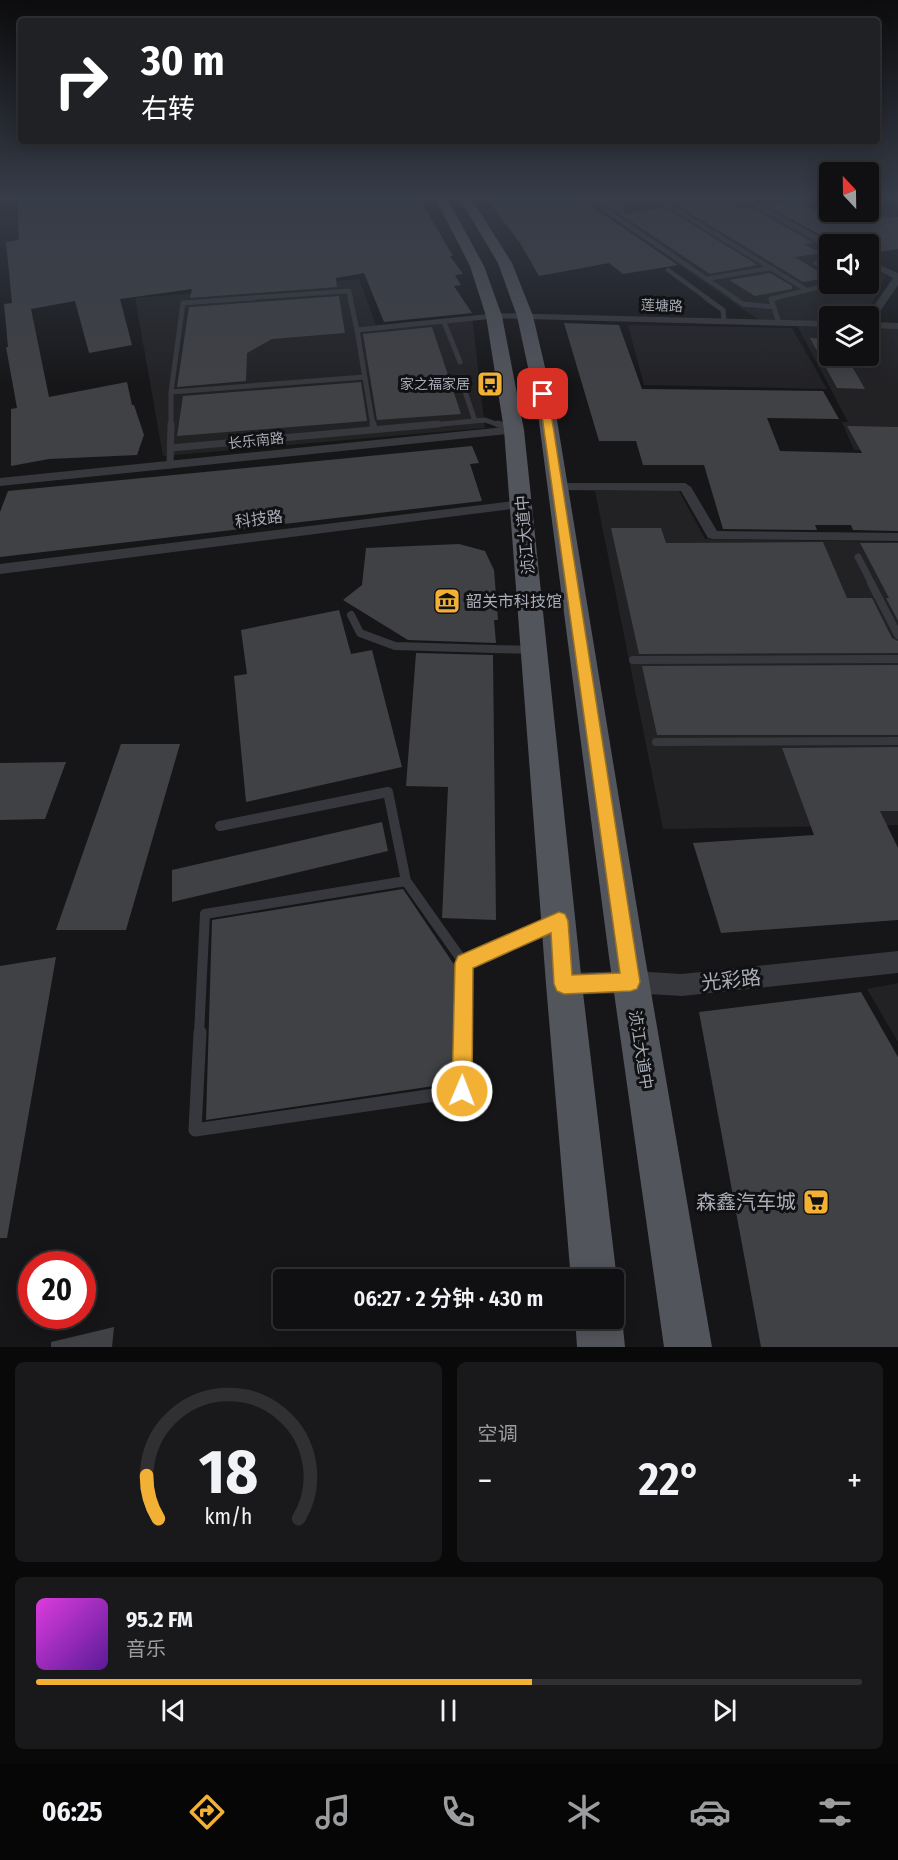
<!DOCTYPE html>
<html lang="zh">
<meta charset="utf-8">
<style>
body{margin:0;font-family:"Fira Sans Condensed","Noto Sans SC",sans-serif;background:#19191b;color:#f1f3f6;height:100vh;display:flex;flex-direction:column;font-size:22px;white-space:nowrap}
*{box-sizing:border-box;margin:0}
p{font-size:20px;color:#9c9d9f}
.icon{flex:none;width:33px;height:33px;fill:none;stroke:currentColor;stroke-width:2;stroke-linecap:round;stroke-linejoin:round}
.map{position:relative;height:1347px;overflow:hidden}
.sheet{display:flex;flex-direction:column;gap:15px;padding:15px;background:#09090a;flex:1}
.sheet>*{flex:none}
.top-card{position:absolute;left:18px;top:18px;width:862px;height:126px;border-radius:6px;box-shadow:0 3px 15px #0003,0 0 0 2px #303032;background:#202124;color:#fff;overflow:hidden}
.needle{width:39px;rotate:338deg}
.fabs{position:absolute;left:819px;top:162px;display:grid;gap:12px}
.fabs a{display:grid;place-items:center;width:60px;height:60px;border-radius:6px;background:#101012;box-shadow:0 3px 15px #0003,0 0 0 2px #303032;font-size:30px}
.speed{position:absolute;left:18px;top:1251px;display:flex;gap:12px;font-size:30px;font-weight:700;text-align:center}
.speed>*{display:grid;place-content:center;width:78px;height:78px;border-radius:50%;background:#101012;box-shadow:0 3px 15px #0003,0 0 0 2px #303032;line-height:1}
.speed .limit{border:9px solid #d22;background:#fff;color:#111}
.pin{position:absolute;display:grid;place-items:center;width:51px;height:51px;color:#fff;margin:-26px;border-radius:12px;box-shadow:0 3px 9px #0006}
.me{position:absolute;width:66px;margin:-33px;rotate:1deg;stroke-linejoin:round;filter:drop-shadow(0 0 4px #0008)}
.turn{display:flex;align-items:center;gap:21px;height:126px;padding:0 24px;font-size:27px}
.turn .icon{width:78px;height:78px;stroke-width:2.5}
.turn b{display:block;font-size:42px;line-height:51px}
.big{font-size:45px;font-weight:600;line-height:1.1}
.sheet .widget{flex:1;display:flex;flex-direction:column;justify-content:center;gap:9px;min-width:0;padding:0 21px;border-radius:9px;background:#19191b}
.sheet .dial{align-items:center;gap:0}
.dial svg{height:156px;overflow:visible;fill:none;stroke:#303032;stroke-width:7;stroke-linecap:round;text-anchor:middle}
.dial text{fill:#f1f3f6;stroke:none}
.song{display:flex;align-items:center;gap:18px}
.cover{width:72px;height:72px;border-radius:9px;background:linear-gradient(135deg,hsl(300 70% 55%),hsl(270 70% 35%))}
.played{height:6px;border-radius:3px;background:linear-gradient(90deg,#f2b134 60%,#303032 60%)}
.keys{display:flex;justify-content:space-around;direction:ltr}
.heat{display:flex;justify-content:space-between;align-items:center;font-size:33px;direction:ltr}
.sheet .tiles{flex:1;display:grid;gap:15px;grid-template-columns:1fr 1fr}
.widget:last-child{grid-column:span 2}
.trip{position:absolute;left:273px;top:1269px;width:351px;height:60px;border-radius:6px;background:#101012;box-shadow:0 3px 15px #0003,0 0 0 2px #303032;font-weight:600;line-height:60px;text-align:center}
.tabs{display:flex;height:96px;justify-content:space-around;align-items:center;background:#060607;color:#9c9d9f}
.tabs .icon{width:42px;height:42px}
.tabs .active{color:#f2b134}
.tabs b{font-size:27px;color:#f1f3f6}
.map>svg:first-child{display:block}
.built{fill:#222225}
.building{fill:#404145}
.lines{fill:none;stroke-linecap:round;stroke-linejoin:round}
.service-far5{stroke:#37383d;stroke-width:4.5}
.service-far4{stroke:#37383d;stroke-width:5}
.service-far3{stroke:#37383d;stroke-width:7}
.service-far2{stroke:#37383d;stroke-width:8}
.service-far1{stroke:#37383d;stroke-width:10}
.service{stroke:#37383d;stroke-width:13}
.minor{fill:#37383d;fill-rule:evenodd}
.primary{fill:#53555c;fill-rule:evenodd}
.route{fill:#f2b134;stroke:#9d7322;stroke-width:1.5}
.labels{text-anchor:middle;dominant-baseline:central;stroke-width:6;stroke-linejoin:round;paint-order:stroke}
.far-street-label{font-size:14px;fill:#a8adb8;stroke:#111113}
.far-poi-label{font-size:14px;fill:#a8adb8;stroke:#111113;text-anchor:end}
.street-label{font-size:16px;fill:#a8adb8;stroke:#111113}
.poi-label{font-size:16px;fill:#a8adb8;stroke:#111113;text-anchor:start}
.near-street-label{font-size:20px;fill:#a8adb8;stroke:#111113}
.near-poi-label{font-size:20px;fill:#a8adb8;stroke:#111113;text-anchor:end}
</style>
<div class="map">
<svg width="898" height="1347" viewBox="0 0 898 1347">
<rect width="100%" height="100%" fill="#161618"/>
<!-- built -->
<path class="built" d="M583,198H737L829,248L830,284H868L869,266L885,276L866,316H830L829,322L760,321Z
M359,279L376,325L472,316L485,428L163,456L135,298Z
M628,325L792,328L827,389L644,385Z
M798,327H829L830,356H868L869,328H898V451L854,450L842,422H848Z
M595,491H679L705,539L898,542V825L663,829Z
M898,983V1042L867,989Z"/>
<!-- building -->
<path class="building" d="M17,198H410L422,203L453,256H450L463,274L455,275L461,285L454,286L472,313L384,322L364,273L336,278L337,287L190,298L192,289L120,299L132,345L89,353L75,301L31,309L49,397L127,382L132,405H134L144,435L137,455L49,459L11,466V409L17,408L6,347H8L4,304L12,303L6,242L19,240Z
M486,198H584L585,202L678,265L623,274L609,263L539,276L520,243Z
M596,198H622L624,214L665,208L758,265L710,274Z
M721,199L740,209L752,208L814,243L804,244L821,253L795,257L829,278L803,282L678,206Z
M797,201L823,215L898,217V249L868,254V242L835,243L767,206Z
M770,273L792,286V289L755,296L729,280Z
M339,296L345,333L272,339L247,353L246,381L177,387L189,307Z
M564,323L619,325L642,389L823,391L839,419L767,418L780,451L862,453L847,426L898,427V531L853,530L851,525H815L817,530L723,529L704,465H643L636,441H599Z
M432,327L461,414L377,420L363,334Z
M810,338L830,339V356H846L865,389L837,388Z
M361,382L367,421L177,436L183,396Z
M472,446L479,463L470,464L482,501L0,557V512L8,491Z
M611,528H661L666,543L823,542L847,598H872L892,638L898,641V653L639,654Z
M860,543H898V621L886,598H889Z
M459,544L485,551L494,570L498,620H494L496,643L408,640L343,600L362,585L366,548Z
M339,610L351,654L372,650L402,767L246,802L234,676L247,674L241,630Z
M416,653L493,655L496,920L442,918L448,787L406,786Z
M898,665V735H657L642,666Z
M121,744H180L126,930H56Z
M898,747V811H880L898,848V920L721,933L693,843L814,835L782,748Z
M66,762L45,819L0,820V763Z
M382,822L388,851L172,902V870Z
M403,889L455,966L454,1083L206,1120L212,920Z
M56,957L7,1238H0V966Z
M861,992L898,1057V1347H761L699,1012Z
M114,1327L112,1347H51V1342Z"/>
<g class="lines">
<!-- service-far5 -->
<path class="service-far5" d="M588,198L736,299
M657,198L805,289
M665,203L697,198
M815,263L830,270
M668,270L708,299
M706,279L770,268
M233,299L349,291L351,299
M771,299L833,284"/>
<!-- service-far4 -->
<path class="service-far4" d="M350,298L357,330L494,316
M706,298L723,310L724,321
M734,298L743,304L774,307
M776,298L771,299L779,323
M444,322L460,362
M357,330L373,426
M460,377L475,421
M171,392L365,377
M171,426V392L183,303L254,298
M421,426L485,420L502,426"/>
<!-- service-far3 -->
<path class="service-far3" d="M373,424L374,429
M498,424L512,429
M171,448L438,424
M170,465L171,424
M858,557L872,584"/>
<!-- service-far2 -->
<path class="service-far2" d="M871,583L898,635
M351,615L360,633L395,646L531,650
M633,660L898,659
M656,742L898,741"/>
<!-- service-far1 -->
<path class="service-far1" d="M220,826L388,792L406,881
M464,963L550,924
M199,1034L205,914L406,881L464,963
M463,1034L464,963"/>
<!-- service -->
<path class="service" d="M200,1032L195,1130L462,1091L463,1032"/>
<!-- minor -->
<path class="minor" d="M739,198H749L833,244L827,248Z
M868,260L898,273V285L873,322L898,323V329L868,328L867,316L893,278L868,265Z
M494,313L830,321V327L491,318V314Z
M514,426L520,430L518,433L0,486V478Z
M558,483H685L691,487L717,531L898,533V541L713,539L708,538L681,491L553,490L552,487L553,484Z
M522,500L529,504L527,507L0,574V564Z
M898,951V973L682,996L631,993L564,995L556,992L553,984L556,976L564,973L631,971L682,974Z"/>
<!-- primary -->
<path class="primary" d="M435,198H447L484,266L502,316L524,430L582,984L617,1280L614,1288V1280H571L546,984L504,430L486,316L470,266Z
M459,198H471L512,263L533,316L556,414L645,957L712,1347H664L609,957L538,414L517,316L498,263Z
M614,1301L622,1318L625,1347H577L575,1318H614Z"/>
</g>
<!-- sky -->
<linearGradient id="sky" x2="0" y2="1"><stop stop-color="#0c0c0d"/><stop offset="0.51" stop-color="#363c48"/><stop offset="1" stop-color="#363c48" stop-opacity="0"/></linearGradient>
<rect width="898" height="387" fill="url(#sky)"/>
<!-- route -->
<path class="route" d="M543,392L548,394L640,982L637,989L631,991L564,994L557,991L554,984L551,933L473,968L472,1091L469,1098L462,1101L455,1098L452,1091L455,963L458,956L559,912L565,914L568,921L572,975L620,973L539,394Z"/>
<!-- icons -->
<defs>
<symbol id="bus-square" viewBox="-11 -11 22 22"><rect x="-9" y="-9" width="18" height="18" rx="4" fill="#f2b134" stroke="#111113"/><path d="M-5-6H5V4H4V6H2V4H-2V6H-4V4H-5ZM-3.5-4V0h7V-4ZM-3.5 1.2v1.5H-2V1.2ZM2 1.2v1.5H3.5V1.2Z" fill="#111"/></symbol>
<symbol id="museum-square" viewBox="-11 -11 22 22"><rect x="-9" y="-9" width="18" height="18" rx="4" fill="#f2b134" stroke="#111113"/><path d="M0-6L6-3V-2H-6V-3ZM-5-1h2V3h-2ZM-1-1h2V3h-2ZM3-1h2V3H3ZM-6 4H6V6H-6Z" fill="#111"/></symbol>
<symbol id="supermarket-square" viewBox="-11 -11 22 22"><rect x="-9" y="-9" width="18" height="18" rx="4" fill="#f2b134" stroke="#111113"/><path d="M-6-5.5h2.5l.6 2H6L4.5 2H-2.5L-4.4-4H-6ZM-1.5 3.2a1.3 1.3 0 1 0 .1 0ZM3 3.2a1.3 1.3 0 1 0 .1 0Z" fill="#111"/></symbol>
</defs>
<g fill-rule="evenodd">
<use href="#bus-square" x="475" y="369" width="30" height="30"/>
<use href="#museum-square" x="432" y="586" width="30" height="30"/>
<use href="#supermarket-square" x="801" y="1187" width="30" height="30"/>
</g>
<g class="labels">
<!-- far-street labels -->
<g class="far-street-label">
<text transform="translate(662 306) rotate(2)">莲塘路</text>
<text transform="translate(256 441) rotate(-6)">长乐南路</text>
</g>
<!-- far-poi labels -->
<g class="far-poi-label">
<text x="470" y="384">家之福家居</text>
</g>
<!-- street labels -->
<g class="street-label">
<text transform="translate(259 519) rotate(-7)">科技路</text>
<text transform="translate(525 535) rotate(-95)">浈江大道中</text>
<text transform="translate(641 1050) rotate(81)">浈江大道中</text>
</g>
<!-- poi labels -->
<g class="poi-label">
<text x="466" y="601">韶关市科技馆</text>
</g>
<!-- near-street labels -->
<g class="near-street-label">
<text transform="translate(731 980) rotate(-6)">光彩路</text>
</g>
<!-- near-poi labels -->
<g class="near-poi-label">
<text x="796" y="1202">森鑫汽车城</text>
</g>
</g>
</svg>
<div class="fabs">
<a><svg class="needle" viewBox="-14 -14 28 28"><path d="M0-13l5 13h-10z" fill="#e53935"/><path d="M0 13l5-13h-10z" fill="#9c9d9f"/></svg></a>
<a><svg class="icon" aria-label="sound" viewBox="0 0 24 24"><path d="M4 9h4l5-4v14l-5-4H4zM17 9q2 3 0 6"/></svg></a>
<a><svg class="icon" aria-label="layers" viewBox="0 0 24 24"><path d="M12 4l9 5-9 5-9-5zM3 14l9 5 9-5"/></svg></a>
</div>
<div class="speed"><div class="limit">20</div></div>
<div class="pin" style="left:543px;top:394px;background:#d93025"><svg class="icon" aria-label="arrive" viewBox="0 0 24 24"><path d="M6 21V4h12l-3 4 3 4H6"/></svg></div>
<svg class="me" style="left:462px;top:1091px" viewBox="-20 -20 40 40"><circle r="17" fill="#f2b134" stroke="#fff" stroke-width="3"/><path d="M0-11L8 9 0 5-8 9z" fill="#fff"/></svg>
<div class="trip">06:27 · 2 分钟 · 430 m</div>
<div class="top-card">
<div class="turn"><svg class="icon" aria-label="right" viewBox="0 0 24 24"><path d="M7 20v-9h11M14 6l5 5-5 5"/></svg><div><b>30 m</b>右转</div></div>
</div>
</div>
<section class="sheet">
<div class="tiles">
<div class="widget dial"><svg viewBox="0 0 100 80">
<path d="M14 69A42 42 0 1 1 86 69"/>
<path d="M14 69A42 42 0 0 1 8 47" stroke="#f2b134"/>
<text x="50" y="56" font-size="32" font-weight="700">18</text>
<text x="50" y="72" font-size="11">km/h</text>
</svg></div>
<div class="widget"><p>空调</p>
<div class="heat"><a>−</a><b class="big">22°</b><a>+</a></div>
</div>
<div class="widget">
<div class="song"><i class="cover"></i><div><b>95.2 FM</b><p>音乐</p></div></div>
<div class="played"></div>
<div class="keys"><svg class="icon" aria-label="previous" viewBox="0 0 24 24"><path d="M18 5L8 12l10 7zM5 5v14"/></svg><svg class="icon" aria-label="pause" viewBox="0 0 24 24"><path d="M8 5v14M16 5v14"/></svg><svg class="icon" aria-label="next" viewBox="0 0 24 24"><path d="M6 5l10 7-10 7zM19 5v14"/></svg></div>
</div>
</div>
</section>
<nav class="tabs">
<b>06:25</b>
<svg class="icon active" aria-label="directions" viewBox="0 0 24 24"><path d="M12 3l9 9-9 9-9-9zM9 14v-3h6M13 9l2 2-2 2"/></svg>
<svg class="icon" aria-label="music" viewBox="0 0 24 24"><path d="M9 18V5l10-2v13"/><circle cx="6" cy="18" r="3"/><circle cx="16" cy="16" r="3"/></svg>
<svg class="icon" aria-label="phone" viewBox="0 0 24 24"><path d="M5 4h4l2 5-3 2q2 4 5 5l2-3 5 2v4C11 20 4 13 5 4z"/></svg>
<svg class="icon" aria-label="climate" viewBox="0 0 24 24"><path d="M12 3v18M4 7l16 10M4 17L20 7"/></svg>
<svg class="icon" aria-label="car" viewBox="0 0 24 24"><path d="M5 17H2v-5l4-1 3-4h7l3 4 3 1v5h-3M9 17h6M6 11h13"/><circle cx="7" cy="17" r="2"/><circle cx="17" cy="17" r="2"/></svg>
<svg class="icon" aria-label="filters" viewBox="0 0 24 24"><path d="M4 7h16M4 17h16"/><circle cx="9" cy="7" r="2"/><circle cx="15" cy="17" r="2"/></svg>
</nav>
